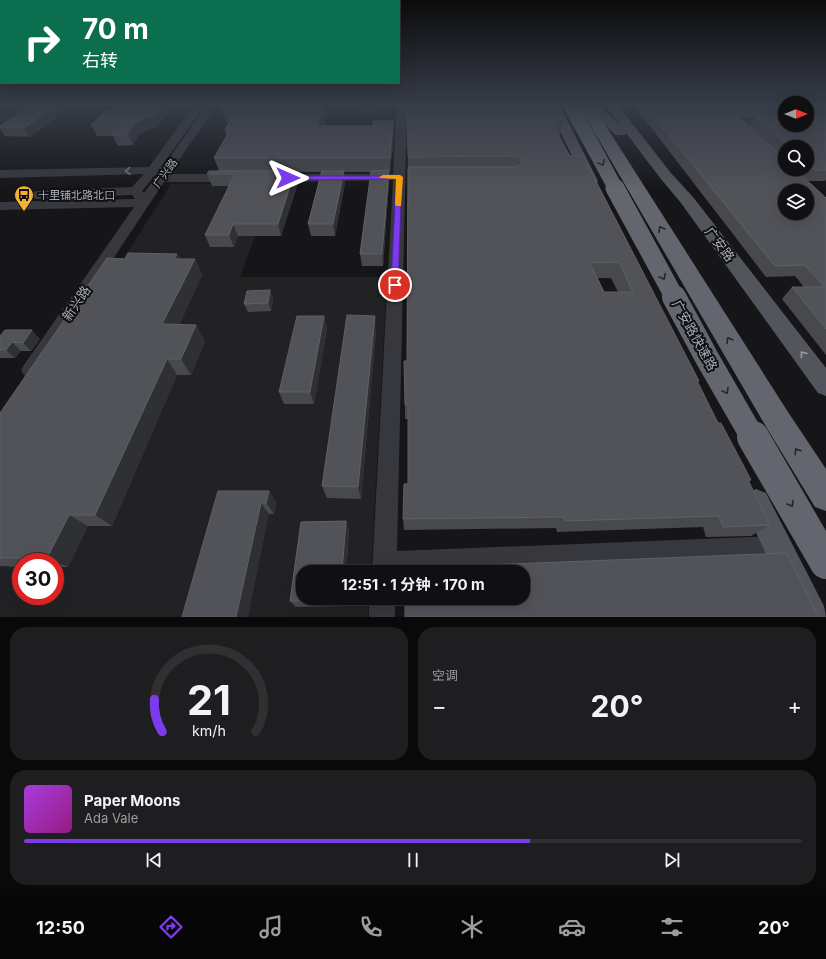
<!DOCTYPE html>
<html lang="zh">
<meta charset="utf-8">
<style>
body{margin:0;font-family:Inter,"Noto Sans SC",sans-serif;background:#1e1e20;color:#f1f3f6;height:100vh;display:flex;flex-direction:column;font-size:15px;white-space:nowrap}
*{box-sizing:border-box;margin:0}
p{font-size:13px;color:#9c9d9f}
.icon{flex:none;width:22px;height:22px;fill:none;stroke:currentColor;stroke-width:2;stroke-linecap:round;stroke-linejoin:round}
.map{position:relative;height:617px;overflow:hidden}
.details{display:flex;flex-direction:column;gap:10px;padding:10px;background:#09090a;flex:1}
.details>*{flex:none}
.hud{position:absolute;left:0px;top:0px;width:400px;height:84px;box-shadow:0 4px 16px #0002,0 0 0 1px #303032;background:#0b6e4f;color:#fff;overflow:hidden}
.needle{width:26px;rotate:90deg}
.controls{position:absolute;left:778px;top:96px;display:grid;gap:8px}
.controls a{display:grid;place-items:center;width:36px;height:36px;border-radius:50%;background:#101012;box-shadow:0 4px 16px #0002,0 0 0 1px #303032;font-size:20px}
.speed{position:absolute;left:12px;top:553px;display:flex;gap:8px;font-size:20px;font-weight:700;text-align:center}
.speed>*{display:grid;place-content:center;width:52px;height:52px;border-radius:50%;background:#101012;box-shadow:0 4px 16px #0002,0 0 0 1px #303032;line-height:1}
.speed .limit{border:6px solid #d22;background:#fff;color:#111}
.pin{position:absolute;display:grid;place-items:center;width:34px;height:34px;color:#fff;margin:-17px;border:2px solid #fff;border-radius:50%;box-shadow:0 1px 4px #0007}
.me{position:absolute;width:44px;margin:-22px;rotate:90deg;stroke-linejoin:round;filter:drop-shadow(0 0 3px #0008)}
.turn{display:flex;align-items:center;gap:14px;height:84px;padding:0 16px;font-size:18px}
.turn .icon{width:52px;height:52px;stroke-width:2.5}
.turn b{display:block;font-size:28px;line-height:34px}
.big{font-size:30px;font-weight:700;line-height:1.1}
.details .widget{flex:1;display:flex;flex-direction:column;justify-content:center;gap:6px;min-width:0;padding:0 14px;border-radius:16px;background:#1e1e20}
.details .dial{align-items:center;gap:0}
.dial svg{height:104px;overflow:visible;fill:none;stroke:#303032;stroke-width:7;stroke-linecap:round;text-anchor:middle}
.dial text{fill:#f1f3f6;stroke:none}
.song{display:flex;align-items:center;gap:12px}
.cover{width:48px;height:48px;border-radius:6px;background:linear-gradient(135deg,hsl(280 70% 55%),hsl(310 70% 35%))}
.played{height:4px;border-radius:2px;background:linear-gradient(90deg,#7c3aed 65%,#303032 65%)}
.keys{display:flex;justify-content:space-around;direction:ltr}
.heat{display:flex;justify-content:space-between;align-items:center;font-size:22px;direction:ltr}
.details .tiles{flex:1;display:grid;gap:10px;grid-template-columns:1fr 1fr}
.widget:last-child{grid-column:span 2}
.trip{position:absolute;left:296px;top:565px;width:234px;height:40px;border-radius:16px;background:#101012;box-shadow:0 4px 16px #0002,0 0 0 1px #303032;font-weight:700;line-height:40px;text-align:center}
.tabs{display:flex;height:64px;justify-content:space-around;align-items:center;background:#060607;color:#9c9d9f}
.tabs .icon{width:28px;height:28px}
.tabs .on{color:#7c3aed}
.tabs b{font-size:18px;color:#f1f3f6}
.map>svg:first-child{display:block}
.built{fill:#222225;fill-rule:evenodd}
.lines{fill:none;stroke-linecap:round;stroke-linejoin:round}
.minor{fill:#37383d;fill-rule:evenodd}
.major{fill:#53555c;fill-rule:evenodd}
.highway{fill:#63666e;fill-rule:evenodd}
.highway-bridge-far3{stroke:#63666e;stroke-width:15}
.highway-bridge-far2{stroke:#63666e;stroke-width:19}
.highway-bridge-far1{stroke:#63666e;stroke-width:24}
.highway-bridge{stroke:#63666e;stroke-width:32}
.wall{fill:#47494d;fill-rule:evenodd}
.shaded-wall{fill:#2f3033}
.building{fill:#525359;stroke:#5f6168;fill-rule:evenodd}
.oneway{stroke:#26262a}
.oneway2{stroke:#757881}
.oneway3{stroke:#979ba6}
.route{fill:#7c3aed;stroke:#51269a}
.slow{fill:#f59e0b}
.labels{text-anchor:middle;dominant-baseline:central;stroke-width:4;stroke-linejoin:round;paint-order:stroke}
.far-street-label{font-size:11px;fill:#a8adb8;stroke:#111113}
.far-poi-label{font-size:11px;fill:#a8adb8;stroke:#111113;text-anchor:start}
.street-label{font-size:13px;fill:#a8adb8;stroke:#111113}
</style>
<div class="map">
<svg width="826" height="617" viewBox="0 0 826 617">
<rect width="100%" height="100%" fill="#161618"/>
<!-- built -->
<path class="built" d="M0,106L30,107L0,128Z
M171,184H274L240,277H387L371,572H303V598H369L368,617H0V451ZM21,562H55V596H21Z"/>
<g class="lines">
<!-- minor -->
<path class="minor" d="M195,104H205L161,167H163L208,104H218L169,174H230L234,175L236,178L234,181L230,182H164L36,375L30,377L24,375L21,370L24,365L134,207L0,210V202L135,199L132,195L37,199L33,198L31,195L33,192L37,191L132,187L144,174L0,178V170L149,167ZM156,174H158L144,193L142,191Z
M397,104H407L397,551L779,536L787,540L791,548L787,556L779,560L483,572H372L393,180L275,182L271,181L269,178L271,175L275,174H393Z
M737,119H785V125L733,124L732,122L733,120Z
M369,598H395V617H369Z"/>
<!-- major -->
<path class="major" d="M547,104H559L598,181L596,184L591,185L586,184L584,181Z
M586,104H598L621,126L605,104H617L671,173L693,197L826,368V396L818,393L681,203L661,179L626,133L625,135H615Z
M756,489L766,493L824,606L826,617H796L742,503L746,493Z"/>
<!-- highway -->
<path class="highway" d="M578,104H592L788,412L826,469V511L815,507L768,430Z"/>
<!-- highway-bridge-far3 -->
<path class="highway-bridge-far3" d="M570,104L616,189"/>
<!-- highway-bridge-far2 -->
<path class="highway-bridge-far2" d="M615,188L675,298"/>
<!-- highway-bridge-far1 -->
<path class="highway-bridge-far1" d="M674,297L707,358L753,438"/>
<!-- highway-bridge -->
<path class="highway-bridge" d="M753,437L826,563"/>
</g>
<!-- wall -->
<path class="wall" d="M32,104H74L30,137L5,136L0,129V126Z
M117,104H176L157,126L139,134L133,145L118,146L113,136H97L91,125L110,111Z
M225,104H259L258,106L327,112L324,126H373L393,121L394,135L390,172H389V183L383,266H362L360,254L371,172H344L345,183L335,236H311L308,224L321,172H296L298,183L281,236H238L234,247H210L205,235L229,186H212L207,174L219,171L214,158L227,136L225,130L229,123L226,121L222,108Z
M408,104L564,120L560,135H559L570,156L699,381L698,382L718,423L751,480L749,482L770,525L751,536L706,537L703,527L557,532L556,528L404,530L403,519L408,484V419H405V405L407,361L408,146H407V131ZM597,278H611L618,292H604Z
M631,104H785V125L807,104H826V180L825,181H807L826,198V355L782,299L792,287H804L795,276L766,277L656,134V133ZM740,118H754L749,126ZM785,147H807V169H785Z
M177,254L180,259H195L202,275L179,325L205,341L191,375H177L112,526H88L68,567H55V562H21V567L0,566V413Z
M270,290L273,299L271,311L248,312L244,304Z
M324,316L327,329L314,404H284L279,392Z
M376,332L361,499L327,498L322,486Z
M0,336L40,339L31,351H21L15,358H0Z
M269,491L276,503L274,514H269L182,617Z
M346,521L349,530L346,572H303V598H344V606L296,607L290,601L301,522Z"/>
<!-- shaded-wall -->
<path class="shaded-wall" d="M57,104H74L30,137L24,128Z
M163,104H176L157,126L139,134L133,145L128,134L134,123Z
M249,104H259L251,120L247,107Z
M324,104H326L327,112L320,139L317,126Z
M356,104H381L379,112L357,114Z
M393,121L394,135L390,172V158Z
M389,170V183L383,266L382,254Z
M295,171L298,183L281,236L278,224Z
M344,171L345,183L335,236L333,224Z
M233,224L238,236L234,247L229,235Z
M177,254L185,270L174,259Z
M195,259L202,275L172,340L162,324Z
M270,290L273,299L271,311L268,303Z
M324,316L327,329L314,404L310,392Z
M375,316L376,332L361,499L358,487Z
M196,325L205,341L191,375L181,359Z
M32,330L40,339L31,351L23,343Z
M12,342L21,351L15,358L6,350Z
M167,359L177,375L112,526L95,515Z
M269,491L276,503L274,514L266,503Z
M261,503L269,514L248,617H236Z
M69,515L88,526L68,567L47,558Z
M346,521L349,530L346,572H342Z
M340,598H344V606L340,601Z"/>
<!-- building -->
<path class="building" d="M32,104H57L24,128L0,127V126Z
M117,104H163L153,115L134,123L128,134L112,135L118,125H91L105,111H110Z
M225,104H249L247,107L281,104H324L317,126H373V121H393L390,158H214L230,130H225L234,114L222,108Z
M408,104H556L564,120H552L562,142L570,156H583L699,381H697L718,423H721L751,480H748L770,525L723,527L719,516L565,521L564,517L403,519L404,484H408V405H405L404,361H407L408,167H515L519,166L522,163L520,158L515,156L408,157V131H407ZM619,262L633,292H604L590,263Z
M644,104H725L785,160V169H795L826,198V329L792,287H825L805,265L775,266L660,124H662ZM785,191H807V213H785Z
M740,104H785V108L744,107Z
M807,104H826V108L814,107L812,115L814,116H826V170H815L807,163V147H789L755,116H785V125H807Z
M389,170L382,254H360L371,171Z
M209,171H295L278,224H233L229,235H205L235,174H207Z
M322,171H344L333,224H308Z
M128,253L177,254L174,259H195L162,324L196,325L181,359H167L95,515H69L47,558H0V413L107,258L125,259Z
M270,290L268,303L244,304L247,291Z
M347,315L375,316L358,487L322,486Z
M297,316H324L310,392H279Z
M5,330H32L23,343L12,342L6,350H0V336Z
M218,491H269L266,503H261L236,617H182Z
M346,521L342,572H303V598H340V601H290L301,522Z
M787,553L818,617H405V598H523V572H405V565H487Z"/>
<!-- one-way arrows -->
<defs><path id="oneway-chevron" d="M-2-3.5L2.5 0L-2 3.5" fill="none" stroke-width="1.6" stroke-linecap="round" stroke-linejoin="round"/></defs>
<g class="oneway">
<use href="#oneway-chevron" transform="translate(602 163) rotate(62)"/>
<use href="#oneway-chevron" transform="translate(661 229) rotate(-121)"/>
<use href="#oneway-chevron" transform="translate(663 277) rotate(62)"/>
<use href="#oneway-chevron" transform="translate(729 340) rotate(-121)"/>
<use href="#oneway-chevron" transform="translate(726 391) rotate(60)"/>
<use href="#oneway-chevron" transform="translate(797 451) rotate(-123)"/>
<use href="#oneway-chevron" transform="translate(791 504) rotate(60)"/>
</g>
<use class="oneway2" href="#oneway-chevron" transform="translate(128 171) rotate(179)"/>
<use class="oneway3" href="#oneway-chevron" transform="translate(803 354) rotate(-127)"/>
<!-- sky -->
<linearGradient id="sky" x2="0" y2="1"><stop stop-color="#0c0c0d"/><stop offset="0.55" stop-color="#363c48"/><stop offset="1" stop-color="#363c48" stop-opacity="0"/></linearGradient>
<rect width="826" height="190" fill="url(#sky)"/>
<!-- route -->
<path class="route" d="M286,176H402L398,287H392L391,285L396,179L288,180L285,178Z"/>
<!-- slow -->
<path class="slow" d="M383,175H400L403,177L401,206H396L395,204L396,179L380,178L379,177Z"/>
<!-- icons -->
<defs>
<symbol id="bus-pin" viewBox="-11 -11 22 30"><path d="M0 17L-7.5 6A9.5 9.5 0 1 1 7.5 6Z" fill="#f2b134" stroke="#111113"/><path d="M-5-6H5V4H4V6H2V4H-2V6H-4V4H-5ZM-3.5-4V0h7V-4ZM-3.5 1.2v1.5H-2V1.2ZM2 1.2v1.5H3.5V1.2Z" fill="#111"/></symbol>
</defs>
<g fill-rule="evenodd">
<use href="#bus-pin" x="13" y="184" width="22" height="30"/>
</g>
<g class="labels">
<!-- far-street labels -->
<g class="far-street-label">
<text transform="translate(165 173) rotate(-54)">广兴路</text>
</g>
<!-- far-poi labels -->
<g class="far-poi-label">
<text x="38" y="195">十里铺北路北口</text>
</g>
<!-- street labels -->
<g class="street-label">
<text transform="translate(720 244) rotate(53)">广安路</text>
<text transform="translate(76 303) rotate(-56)">新兴路</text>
<text transform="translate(695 335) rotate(61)">广安路快速路</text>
</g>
</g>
</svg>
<div class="controls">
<a><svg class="needle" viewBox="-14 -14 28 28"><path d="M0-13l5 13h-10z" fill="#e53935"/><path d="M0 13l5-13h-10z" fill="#9c9d9f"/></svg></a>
<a><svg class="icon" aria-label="search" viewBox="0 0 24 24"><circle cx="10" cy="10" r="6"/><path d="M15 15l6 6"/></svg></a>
<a><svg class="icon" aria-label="layers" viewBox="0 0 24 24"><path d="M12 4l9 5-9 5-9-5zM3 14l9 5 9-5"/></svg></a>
</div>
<div class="speed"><div class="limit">30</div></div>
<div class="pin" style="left:395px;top:285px;background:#d93025"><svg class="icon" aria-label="arrive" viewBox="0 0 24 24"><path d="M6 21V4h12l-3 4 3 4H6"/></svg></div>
<svg class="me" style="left:288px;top:178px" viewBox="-20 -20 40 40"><path d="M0-17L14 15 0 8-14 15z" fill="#7c3aed" stroke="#fff" stroke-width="4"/></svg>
<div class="trip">12:51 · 1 分钟 · 170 m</div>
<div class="hud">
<div class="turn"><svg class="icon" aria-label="right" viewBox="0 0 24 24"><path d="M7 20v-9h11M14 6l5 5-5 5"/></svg><div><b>70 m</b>右转</div></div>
</div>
</div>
<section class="details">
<div class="tiles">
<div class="widget dial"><svg viewBox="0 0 100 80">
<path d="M14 69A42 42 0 1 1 86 69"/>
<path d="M14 69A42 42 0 0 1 8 44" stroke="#7c3aed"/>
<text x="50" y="56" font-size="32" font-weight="700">21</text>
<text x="50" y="72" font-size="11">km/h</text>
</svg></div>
<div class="widget"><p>空调</p>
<div class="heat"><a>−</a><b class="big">20°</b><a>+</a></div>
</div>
<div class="widget">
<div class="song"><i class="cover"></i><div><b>Paper Moons</b><p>Ada Vale</p></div></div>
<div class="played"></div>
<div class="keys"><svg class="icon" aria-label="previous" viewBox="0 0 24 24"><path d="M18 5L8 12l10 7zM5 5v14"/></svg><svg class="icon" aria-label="pause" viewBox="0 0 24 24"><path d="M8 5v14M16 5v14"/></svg><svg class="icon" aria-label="next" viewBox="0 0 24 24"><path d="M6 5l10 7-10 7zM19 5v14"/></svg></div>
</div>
</div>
</section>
<nav class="tabs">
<b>12:50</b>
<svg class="icon on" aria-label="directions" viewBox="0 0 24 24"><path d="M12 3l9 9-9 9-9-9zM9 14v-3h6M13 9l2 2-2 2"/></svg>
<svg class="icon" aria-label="music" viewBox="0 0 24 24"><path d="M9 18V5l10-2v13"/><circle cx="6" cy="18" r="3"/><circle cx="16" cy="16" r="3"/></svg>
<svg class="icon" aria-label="phone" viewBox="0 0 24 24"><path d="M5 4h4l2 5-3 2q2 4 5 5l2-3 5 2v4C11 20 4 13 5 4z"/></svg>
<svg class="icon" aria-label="climate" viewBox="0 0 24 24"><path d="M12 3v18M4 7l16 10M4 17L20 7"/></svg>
<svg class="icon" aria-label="car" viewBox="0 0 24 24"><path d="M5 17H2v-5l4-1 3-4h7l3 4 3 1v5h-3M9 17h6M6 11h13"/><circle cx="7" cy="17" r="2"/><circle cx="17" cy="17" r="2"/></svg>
<svg class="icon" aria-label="filters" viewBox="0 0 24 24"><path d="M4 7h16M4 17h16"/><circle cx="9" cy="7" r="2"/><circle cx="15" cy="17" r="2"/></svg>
<b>20°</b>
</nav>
